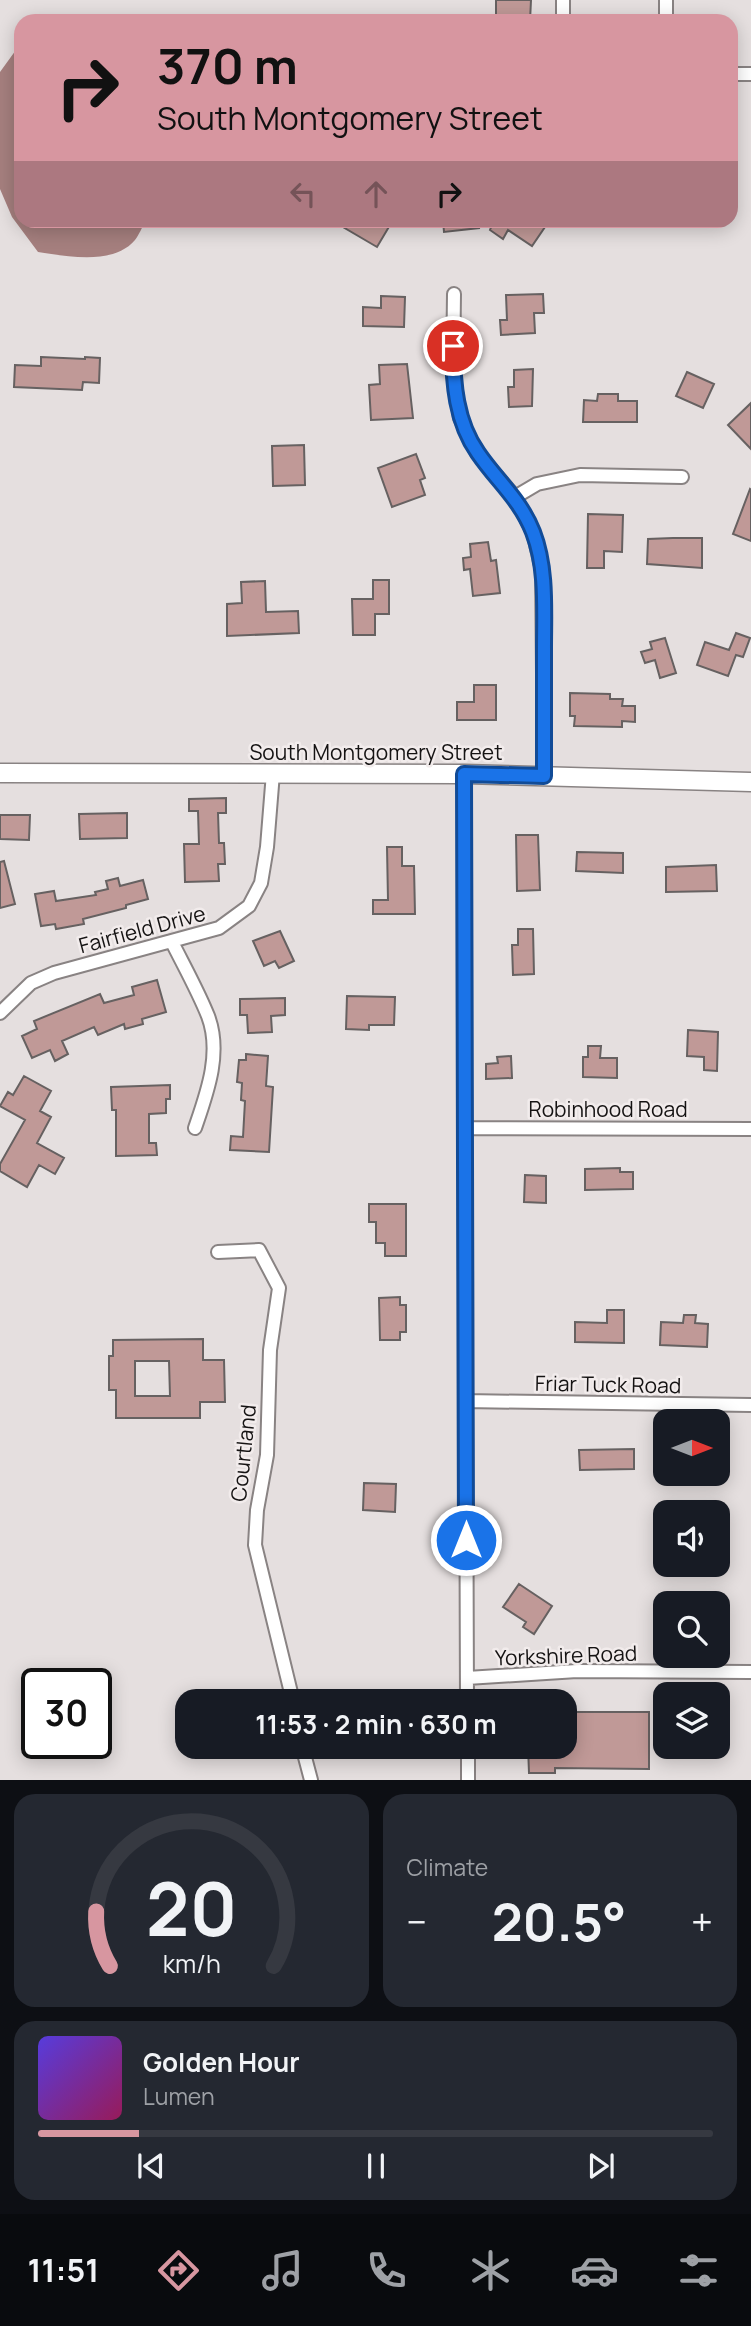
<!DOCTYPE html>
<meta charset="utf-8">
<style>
body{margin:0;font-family:Manrope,sans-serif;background:#242831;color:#f1f3f6;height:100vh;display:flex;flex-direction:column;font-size:26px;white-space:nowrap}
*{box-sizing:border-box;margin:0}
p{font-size:23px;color:#9ea1a6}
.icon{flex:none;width:38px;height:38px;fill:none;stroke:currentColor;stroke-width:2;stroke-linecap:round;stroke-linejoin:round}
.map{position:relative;height:1780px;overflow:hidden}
.details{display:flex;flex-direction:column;gap:14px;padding:14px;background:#0d0f14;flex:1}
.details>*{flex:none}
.banner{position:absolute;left:14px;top:14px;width:724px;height:214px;border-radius:21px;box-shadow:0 4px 18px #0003;background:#d796a0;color:#111;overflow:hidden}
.needle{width:46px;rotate:90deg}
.controls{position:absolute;left:653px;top:1409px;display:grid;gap:14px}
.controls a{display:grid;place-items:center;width:77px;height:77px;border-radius:14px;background:#171b24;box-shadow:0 4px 18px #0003;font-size:35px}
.speed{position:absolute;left:21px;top:1668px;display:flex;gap:14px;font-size:35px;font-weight:700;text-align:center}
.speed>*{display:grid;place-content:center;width:91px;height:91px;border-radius:50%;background:#171b24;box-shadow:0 4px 18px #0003;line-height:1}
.speed .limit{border:4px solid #111;border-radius:10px;background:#fff;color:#111}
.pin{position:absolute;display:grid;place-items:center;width:60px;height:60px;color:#fff;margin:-30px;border:4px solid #fff;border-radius:50%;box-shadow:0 2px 7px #0007}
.me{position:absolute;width:77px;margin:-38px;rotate:0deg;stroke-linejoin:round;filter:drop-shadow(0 0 5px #0008)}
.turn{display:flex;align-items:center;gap:24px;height:147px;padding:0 28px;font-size:32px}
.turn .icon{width:91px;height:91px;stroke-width:2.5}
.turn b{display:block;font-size:49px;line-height:60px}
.lanes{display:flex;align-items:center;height:66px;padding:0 28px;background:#0003;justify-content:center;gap:35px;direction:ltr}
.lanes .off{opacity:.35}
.big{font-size:52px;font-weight:700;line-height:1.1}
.details .card{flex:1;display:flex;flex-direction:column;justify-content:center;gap:10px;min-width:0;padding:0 24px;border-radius:21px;background:#242831}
.details .dial{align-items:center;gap:0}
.dial svg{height:182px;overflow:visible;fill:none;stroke:#363941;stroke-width:7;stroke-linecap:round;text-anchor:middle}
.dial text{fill:#f1f3f6;stroke:none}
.song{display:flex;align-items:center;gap:21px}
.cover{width:84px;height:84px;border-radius:10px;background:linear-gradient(135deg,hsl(250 70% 55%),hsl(330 70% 35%))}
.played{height:7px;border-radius:4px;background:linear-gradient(90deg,#d796a0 15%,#363941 15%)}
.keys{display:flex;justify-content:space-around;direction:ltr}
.heat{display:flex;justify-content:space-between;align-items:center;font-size:38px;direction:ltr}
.details .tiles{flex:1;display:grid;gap:14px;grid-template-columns:1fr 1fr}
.card:last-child{grid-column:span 2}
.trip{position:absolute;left:175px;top:1689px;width:402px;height:70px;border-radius:21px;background:#171b24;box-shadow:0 4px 18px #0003;font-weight:700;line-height:70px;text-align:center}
.tab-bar{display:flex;height:112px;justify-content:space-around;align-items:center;background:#090b0e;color:#9ea1a6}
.tab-bar .icon{width:49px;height:49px}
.tab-bar .current{color:#d796a0}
.tab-bar b{font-size:32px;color:#f1f3f6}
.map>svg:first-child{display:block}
.water{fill:#a57f7e}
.building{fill:#c09997;stroke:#666161;stroke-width:2;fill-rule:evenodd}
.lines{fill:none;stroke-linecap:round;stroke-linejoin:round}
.street-casing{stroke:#898383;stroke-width:16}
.secondary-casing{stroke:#898383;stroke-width:21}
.street{stroke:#fff;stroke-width:12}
.secondary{stroke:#fff;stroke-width:18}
.route-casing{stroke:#114b97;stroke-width:18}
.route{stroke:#1a73e8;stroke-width:12}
.labels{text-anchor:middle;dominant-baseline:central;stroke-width:5;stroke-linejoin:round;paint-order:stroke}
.street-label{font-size:21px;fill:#151313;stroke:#f2ecec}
</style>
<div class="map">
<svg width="751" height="1780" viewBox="0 0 751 1780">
<rect width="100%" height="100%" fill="#e5dfdf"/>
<!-- water -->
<path class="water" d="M21,43V220L146,221C142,227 139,235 135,240C113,266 66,256 38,252L12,217L0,189V72Z"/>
<!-- building -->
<path class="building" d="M496,0H531L530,21H496Z
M331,220H393L377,247Z
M443,220H478L479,228L444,232Z
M494,220H541L547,224L532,246L508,230L503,239L490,230Z
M543,294L544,313H534L535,333L501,335L500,320H507L506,295Z
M381,296L405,297L404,327L363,326V307L381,308Z
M41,357L85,359V357L100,358L99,383L83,382L82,390L14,387L15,365L41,366Z
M407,364L413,418L371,420L369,385L380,384L379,365Z
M533,369L532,406L509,407L508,387H514V370Z
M687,372L714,384L703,408L676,396Z
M598,394H618V401H637V422H583L584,400L597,401Z
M751,403V449L728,425Z
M304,445L305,485L273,486L272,446Z
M416,454L425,478L420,480L425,495L392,507L378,468Z
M750,489L751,490V541L733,534Z
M588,514L623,515L622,552L604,551V568H587Z
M673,538H702V568L647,564L648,539Z
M488,542L491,561L496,560L500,593L473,596L470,569L464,570L463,558L471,557L470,544Z
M373,580H389V614H375V635H353L352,599H373Z
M265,581L266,612L298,611L299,633L227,636V604L242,603L241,582Z
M736,633L750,638L743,657L736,655L728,676L697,665L705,642L729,650Z
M665,638L676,673L660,678L655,660L645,663L641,652L652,649L650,642Z
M474,685H496V720H457V702H474Z
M570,693L610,694V699H623L622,706H635V722L622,721V727L574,726L575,716H570Z
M226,798V813H218L219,843H224L225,864H218L219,881L185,882L184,844H199L198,811H189V799Z
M127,813V838L80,839L79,814Z
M0,815H30L29,840L0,839Z
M516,835H538L540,890L517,891Z
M387,847H402V866H414L415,914H373V900H388Z
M577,852L623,853V873L576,871Z
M4,861L15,904L0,908V862Z
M716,865L717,891L666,892V867Z
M118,878L120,886L143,880L148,899L126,905V908L83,919L84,924L56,929L55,924L41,926L35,894L54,891L56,901L96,895L95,892L108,889L106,881Z
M518,929H533L534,974L513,975L512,945H518Z
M280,931L294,961L279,968L275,961L264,966L253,941Z
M157,980L166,1012L142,1019L143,1024L125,1029L124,1024L98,1035L94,1027L62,1041L68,1054L55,1061L50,1050L32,1058L22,1036L37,1029L34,1021L100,994L104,1003L134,995L132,987Z
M347,996L395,997L394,1025H369V1030L346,1029Z
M285,998V1015L271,1016L272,1032L248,1033L247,1015H240V999Z
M688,1030L718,1032L717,1071L704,1070V1057L687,1056Z
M588,1046H601L600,1058H617V1078L583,1077V1057H588Z
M246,1054L268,1056L266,1086L273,1087L269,1152L230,1150L231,1136L243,1137L245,1101L241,1100L242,1083L237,1082L239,1060H246Z
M511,1056L512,1078L486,1079V1064L498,1063L497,1057Z
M24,1076L51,1091L40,1111L51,1117L37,1143L64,1158L55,1174L39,1165L27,1187L0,1171V1164L25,1120L0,1106L8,1092L13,1095Z
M170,1085V1099H166V1113L149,1114V1143H156L157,1155L116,1156V1110H112L111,1087Z
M620,1168V1172H633V1189L585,1190V1169Z
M525,1175L546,1176V1203L524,1202Z
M369,1204H406V1256H385V1243H376V1222H369Z
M400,1297V1305H406V1332H400V1340H380L379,1298Z
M607,1310H624V1343L575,1342V1322L607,1323Z
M684,1315H696L695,1323L708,1324L707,1347L660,1345L661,1322L683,1323Z
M203,1339V1360H224L225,1402H200V1418H116V1390H109V1356H113V1340ZM135,1361H169L170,1396H135Z
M634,1449V1469L580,1470L579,1450Z
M364,1483L396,1484L395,1512L363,1510Z
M519,1584L552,1606L534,1634L523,1627L526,1622L503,1607Z
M572,1712H649V1769L555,1768V1773H529L528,1746L572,1748Z"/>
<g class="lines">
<defs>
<path id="street" d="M563,0V21
M666,0V21
M732,74H751
M454,294L453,372L460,418L477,453L515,497L533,532L542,570L544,776
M515,497L537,484L580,475L682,477
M464,774L467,1701
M172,942C184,966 198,991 208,1016C222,1053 207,1093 195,1128
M0,1013L31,983L54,973L219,928L249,906L261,883L267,847L273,773
M465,1128L751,1129
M218,1252L259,1250L279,1288L270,1350L267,1455L257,1510L255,1545L293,1701
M465,1401L751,1405
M467,1678L577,1671L751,1672
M302,1746L311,1780
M468,1746V1780"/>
<path id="secondary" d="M0,773L464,774L751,782"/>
</defs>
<!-- street casing -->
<use href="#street" class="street-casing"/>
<!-- secondary casing -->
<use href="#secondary" class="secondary-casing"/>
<!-- street -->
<use href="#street" class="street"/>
<!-- secondary -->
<use href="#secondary" class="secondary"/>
</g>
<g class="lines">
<defs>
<path id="route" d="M453,346C453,383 456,422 478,453C497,481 520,499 533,532C547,568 544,610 544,648C544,691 544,733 544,776L464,774L466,1540"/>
</defs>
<!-- route casing -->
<use href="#route" class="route-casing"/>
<!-- route -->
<use href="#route" class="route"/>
</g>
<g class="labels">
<!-- street labels -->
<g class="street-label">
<text x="376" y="752">South Montgomery Street</text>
<text transform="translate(142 929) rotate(-15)">Fairfield Drive</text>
<text x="608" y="1109">Robinhood Road</text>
<text transform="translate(608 1384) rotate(1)">Friar Tuck Road</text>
<text transform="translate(243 1453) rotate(-84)">Courtland</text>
<text transform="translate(566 1655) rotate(-2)">Yorkshire Road</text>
</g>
</g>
</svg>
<div class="controls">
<a><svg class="needle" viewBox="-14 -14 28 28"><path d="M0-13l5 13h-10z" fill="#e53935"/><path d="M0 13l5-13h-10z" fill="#9ea1a6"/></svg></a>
<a><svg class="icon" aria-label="sound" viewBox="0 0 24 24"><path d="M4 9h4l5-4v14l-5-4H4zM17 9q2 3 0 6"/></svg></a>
<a><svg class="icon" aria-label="search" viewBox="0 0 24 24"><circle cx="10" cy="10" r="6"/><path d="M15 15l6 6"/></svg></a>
<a><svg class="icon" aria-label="layers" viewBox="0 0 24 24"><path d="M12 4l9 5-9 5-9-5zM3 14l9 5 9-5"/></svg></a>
</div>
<div class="speed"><div class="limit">30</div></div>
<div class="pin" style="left:453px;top:346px;background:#d93025"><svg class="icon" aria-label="arrive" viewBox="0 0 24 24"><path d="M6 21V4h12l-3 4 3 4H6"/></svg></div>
<svg class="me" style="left:466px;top:1540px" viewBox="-20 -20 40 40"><circle r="17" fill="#1a73e8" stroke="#fff" stroke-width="3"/><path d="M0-11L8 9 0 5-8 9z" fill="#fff"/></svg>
<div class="trip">11:53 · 2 min · 630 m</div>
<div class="banner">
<div class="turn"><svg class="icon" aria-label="right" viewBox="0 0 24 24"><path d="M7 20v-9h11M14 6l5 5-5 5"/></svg><div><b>370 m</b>South Montgomery Street</div></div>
<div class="lanes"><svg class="icon off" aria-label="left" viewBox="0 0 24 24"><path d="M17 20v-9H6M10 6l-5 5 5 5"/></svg><svg class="icon off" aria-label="ahead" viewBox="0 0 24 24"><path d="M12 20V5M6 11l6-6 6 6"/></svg><svg class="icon" aria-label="right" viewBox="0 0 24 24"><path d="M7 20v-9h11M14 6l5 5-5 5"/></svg></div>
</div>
</div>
<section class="details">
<div class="tiles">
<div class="card dial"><svg viewBox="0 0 100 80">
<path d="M14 69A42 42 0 1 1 86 69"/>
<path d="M14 69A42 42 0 0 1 8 45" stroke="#d796a0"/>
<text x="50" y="56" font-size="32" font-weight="700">20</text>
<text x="50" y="72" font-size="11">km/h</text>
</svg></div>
<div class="card"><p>Climate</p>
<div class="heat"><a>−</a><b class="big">20.5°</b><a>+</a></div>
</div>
<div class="card">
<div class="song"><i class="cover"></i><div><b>Golden Hour</b><p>Lumen</p></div></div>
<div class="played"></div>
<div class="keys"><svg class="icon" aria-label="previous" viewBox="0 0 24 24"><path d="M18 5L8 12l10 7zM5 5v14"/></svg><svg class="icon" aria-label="pause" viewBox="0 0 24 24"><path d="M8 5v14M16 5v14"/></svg><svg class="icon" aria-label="next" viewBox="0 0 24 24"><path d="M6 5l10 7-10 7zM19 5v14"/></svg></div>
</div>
</div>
</section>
<nav class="tab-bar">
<b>11:51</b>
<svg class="icon current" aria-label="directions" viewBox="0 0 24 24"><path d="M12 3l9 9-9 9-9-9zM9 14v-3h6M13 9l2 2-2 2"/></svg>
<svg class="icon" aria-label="music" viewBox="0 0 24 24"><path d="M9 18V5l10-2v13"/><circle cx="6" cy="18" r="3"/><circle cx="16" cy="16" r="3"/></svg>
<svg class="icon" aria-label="phone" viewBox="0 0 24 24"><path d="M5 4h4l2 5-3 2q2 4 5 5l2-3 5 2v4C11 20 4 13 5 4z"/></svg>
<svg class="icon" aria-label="climate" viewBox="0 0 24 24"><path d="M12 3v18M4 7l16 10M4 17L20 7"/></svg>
<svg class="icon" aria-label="car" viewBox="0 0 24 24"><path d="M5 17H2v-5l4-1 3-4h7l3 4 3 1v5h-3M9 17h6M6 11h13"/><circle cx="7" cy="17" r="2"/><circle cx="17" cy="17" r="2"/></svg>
<svg class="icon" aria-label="filters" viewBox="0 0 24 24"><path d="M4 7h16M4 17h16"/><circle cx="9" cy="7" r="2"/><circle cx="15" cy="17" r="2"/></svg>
</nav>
